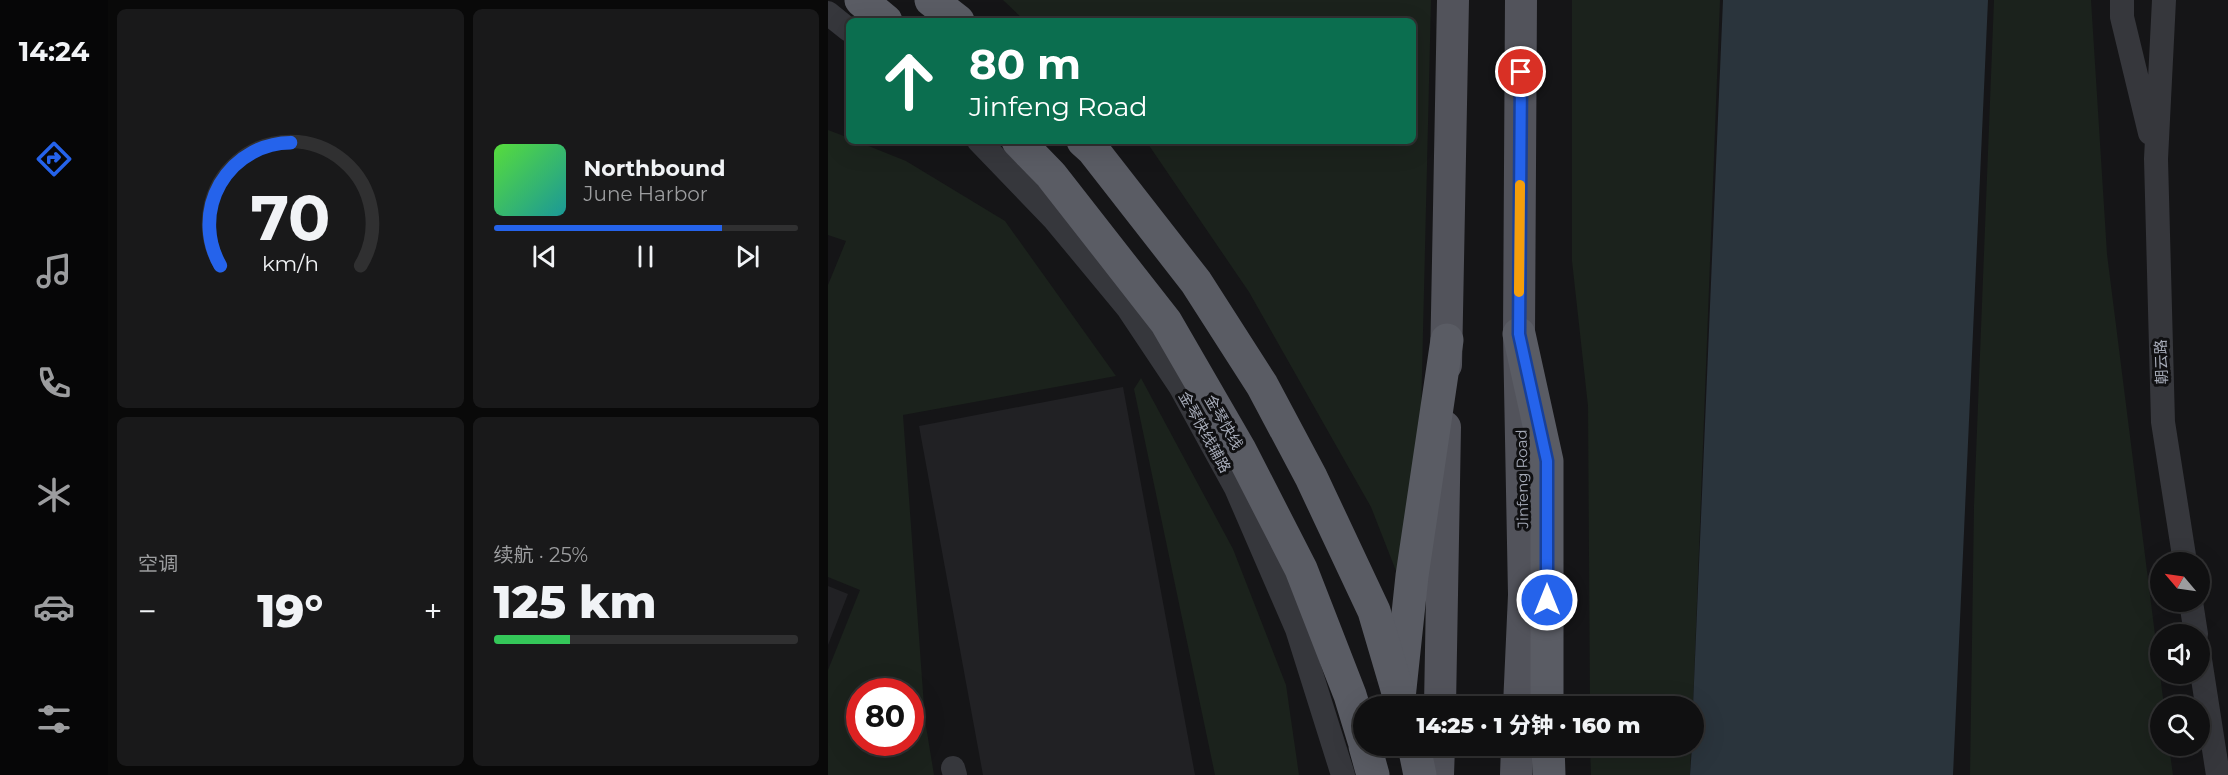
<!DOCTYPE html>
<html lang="zh">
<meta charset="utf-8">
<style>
body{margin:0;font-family:Montserrat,"Noto Sans SC",sans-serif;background:#19191a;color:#f1f3f6;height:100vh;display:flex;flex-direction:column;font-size:22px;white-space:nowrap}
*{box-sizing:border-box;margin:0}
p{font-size:20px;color:#9c9d9f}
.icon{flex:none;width:33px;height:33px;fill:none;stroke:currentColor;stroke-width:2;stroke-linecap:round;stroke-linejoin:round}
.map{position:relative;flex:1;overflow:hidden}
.side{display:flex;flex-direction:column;gap:9px;padding:9px;background:#090909;width:720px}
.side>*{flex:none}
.banner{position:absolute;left:18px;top:18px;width:570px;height:126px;border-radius:9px;box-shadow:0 6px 24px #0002,0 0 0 2px #303031;background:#0b6e4f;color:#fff;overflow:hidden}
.needle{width:39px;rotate:299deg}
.tools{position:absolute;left:1322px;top:552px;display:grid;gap:12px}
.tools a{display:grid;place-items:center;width:60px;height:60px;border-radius:50%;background:#101011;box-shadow:0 6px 24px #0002,0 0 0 2px #303031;font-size:30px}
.speed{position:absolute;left:18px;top:678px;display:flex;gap:12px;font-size:30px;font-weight:700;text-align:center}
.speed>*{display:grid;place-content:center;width:78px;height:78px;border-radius:50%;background:#101011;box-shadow:0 6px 24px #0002,0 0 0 2px #303031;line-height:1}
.speed .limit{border:9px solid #d22;background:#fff;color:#111}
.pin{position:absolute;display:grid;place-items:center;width:51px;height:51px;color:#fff;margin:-26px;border:3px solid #fff;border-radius:50%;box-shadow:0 2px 6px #0007}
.me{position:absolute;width:66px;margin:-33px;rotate:0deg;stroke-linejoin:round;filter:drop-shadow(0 0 4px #0008)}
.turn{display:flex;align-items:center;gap:21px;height:126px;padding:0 24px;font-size:27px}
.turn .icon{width:78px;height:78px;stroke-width:2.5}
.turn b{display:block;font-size:42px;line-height:51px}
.big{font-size:45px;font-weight:800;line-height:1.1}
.side .tile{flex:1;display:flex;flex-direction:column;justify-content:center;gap:9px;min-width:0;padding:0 21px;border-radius:9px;background:#19191a}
.side .dial{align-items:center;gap:0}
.dial svg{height:156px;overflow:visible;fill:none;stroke:#303031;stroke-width:7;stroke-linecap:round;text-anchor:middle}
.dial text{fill:#f1f3f6;stroke:none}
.song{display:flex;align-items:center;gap:18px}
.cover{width:72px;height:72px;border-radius:9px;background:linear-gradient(135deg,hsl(110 70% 55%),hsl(180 70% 35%))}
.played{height:6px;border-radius:3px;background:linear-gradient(90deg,#2563eb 75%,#303031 75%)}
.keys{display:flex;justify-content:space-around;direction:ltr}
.heat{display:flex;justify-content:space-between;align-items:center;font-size:33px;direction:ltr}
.charge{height:9px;border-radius:4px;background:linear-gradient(90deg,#34c759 25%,#303031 0)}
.side .tiles{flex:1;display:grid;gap:9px;grid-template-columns:repeat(2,1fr)}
.trip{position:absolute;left:525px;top:696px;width:351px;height:60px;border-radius:30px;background:#101011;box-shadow:0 6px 24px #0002,0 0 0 2px #303031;font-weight:800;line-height:60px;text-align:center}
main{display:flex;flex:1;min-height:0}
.menu{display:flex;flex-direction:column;width:108px;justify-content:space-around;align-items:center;background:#060607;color:#9c9d9f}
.menu .icon{width:42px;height:42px}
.menu .active{color:#2563eb}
.menu b{font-size:27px;color:#f1f3f6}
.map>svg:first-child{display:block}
.built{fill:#212124}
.green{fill:#1b221c;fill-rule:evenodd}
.water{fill:#2a343c}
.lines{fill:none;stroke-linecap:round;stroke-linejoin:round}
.tertiary{stroke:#36373c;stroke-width:24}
.primary{stroke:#52535b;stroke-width:32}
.trunk{stroke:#5a5c64;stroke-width:33}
.trunk-bridge{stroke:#5a5c64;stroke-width:33}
.route-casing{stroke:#184099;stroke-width:15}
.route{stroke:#2563eb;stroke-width:10}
.slow{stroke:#f59e0b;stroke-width:10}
.labels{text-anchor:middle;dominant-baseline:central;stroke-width:6;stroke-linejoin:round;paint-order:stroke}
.street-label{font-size:15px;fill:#a6abb8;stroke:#101012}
</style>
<main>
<nav class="menu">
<b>14:24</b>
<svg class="icon active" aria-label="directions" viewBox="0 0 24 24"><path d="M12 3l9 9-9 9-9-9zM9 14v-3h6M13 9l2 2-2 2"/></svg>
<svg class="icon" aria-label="music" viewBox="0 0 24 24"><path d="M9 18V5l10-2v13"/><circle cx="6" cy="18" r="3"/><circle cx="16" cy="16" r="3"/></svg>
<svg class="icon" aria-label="phone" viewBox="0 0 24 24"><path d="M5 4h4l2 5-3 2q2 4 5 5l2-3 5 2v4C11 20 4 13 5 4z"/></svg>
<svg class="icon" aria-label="climate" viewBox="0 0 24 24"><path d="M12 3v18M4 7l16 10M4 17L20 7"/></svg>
<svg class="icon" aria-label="car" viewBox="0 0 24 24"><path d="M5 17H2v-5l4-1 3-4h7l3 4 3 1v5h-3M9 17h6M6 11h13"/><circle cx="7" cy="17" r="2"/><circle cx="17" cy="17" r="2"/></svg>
<svg class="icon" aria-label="filters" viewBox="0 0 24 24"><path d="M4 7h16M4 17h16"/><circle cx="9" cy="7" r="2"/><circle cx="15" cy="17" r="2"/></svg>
</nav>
<section class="side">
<div class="tiles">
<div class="tile dial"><svg viewBox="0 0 100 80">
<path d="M14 69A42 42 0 1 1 86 69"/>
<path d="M14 69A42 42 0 0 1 50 6" stroke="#2563eb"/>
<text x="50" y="56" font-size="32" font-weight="700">70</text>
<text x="50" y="72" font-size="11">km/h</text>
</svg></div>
<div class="tile">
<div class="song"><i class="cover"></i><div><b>Northbound</b><p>June Harbor</p></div></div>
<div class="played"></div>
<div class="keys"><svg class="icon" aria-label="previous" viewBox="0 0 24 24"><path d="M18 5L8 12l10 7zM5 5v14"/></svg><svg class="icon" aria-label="pause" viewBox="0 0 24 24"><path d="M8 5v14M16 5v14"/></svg><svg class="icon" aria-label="next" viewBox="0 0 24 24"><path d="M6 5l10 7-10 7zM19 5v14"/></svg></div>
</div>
<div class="tile"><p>空调</p>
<div class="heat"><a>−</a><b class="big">19°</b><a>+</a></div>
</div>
<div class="tile"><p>续航 · 25%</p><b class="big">125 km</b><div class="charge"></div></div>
</div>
</section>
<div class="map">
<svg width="1400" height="775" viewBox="0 0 1400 775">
<rect width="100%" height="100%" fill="#151517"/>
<!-- built -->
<path class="built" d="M295,387L367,775H155L91,426Z
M0,586L20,594L0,645Z"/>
<!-- green -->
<path class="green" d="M175,0H603L588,622L543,507L421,292L318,141H585V21H197Z
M744,0H892L865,706H762L760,406L744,261Z
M1166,0H1263L1279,254L1336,706H1332V746H1341L1345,775H1142L1146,506Z
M0,130L21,138V141H28L78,161L177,221L288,376L75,415L97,720L106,775H0V670L32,590L0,577V285L18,241L0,235ZM32,692H82V742H32Z
M313,378L405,549L458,685L471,775H387L306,389Z
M762,746H863L862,775H763Z"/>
<!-- water -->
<path class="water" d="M895,0H1160L1125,775H862L864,746H866L865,706Z"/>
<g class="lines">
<!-- tertiary -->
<path class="tertiary" d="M1294,0V17L1322,133
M1336,0L1328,159L1335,422L1357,562
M0,13L21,30
M151,141L227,220L300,308L352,386L408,488L469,629L515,775
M1363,602L1368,634
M1371,653L1390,775
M125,768L127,775"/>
<!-- primary -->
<path class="primary" d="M618,365L625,0
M612,706L617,427
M691,706L696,595L691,334L693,0
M610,775L611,746
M688,775L689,746"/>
<!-- trunk -->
<path class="trunk" d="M33,0L58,21
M103,0L130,21
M190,141L223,175L338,322L412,450L473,569L522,695L536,741
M691,334L719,461V706
M571,698L584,576L619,340
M537,746L545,775
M586,746L592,775
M720,746L721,775"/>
<!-- trunk-bridge -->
<path class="trunk-bridge" d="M255,141L265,150L368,282L434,385L483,477L546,611L574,706"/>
</g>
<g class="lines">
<defs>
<path id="route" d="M693,72L691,334L719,461V600"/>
</defs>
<!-- route casing -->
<use href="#route" class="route-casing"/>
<!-- route -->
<use href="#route" class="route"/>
<!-- slow -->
<path class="slow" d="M691,292L692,185"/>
</g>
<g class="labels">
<!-- street labels -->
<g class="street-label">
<text transform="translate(1333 362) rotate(-92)">朝云路</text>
<text transform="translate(396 422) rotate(60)">金琴快线</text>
<text transform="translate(377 432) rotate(61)">金琴快线辅路</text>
<text transform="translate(694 479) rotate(-91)">Jinfeng Road</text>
</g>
</g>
</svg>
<div class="tools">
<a><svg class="needle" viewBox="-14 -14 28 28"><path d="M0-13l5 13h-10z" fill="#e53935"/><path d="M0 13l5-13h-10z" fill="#9c9d9f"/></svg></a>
<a><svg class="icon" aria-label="sound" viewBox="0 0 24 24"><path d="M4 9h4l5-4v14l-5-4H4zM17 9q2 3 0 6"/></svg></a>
<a><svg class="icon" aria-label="search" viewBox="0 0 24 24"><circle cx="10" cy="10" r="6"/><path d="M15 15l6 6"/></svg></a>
</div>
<div class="speed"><div class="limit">80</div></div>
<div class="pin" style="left:693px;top:72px;background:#d93025"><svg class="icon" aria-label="arrive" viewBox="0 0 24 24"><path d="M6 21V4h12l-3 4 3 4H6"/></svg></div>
<svg class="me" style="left:719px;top:600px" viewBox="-20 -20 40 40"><circle r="17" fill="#2563eb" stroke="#fff" stroke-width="3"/><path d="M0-11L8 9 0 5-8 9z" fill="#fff"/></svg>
<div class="trip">14:25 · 1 分钟 · 160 m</div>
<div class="banner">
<div class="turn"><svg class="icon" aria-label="ahead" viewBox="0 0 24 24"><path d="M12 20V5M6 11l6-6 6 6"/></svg><div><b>80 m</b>Jinfeng Road</div></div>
</div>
</div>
</main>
